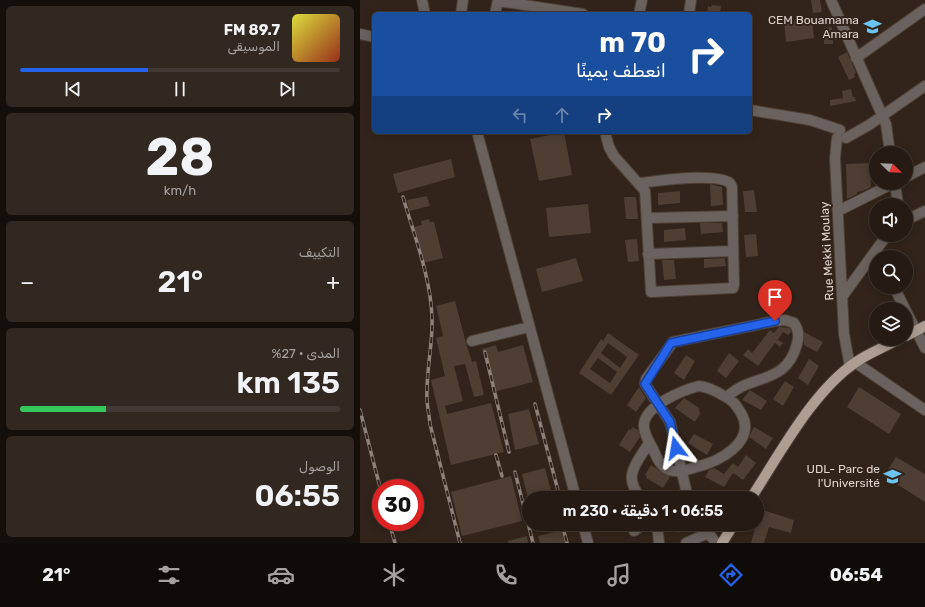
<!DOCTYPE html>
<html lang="ar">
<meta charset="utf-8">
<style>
body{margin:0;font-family:Rubik,"Noto Naskh Arabic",sans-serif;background:#322822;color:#f1f3f6;direction:rtl;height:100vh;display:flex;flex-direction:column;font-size:15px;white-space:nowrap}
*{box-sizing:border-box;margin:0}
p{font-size:13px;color:#a4a1a0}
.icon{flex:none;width:22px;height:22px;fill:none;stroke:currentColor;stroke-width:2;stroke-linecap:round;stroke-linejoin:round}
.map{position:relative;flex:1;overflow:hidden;direction:ltr}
.side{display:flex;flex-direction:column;gap:6px;padding:6px;background:#150f0b;width:360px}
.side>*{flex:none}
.guide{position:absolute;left:12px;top:12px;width:380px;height:122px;border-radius:6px;box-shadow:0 2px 10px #0003,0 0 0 1px #423934;direction:rtl;background:#1a4fa0;color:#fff;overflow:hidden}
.needle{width:26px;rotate:113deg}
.buttons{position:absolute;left:509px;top:146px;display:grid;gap:8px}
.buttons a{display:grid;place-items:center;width:44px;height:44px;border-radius:50%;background:#261b14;box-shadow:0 2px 10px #0003,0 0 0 1px #423934;font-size:20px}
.speed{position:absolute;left:12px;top:479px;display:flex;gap:8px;font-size:20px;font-weight:700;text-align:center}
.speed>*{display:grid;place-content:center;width:52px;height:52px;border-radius:50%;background:#261b14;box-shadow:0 2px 10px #0003,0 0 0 1px #423934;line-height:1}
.speed .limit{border:6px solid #d22;background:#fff;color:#111}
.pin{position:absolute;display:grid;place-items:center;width:34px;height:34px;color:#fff;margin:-41px -17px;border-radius:50% 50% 50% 0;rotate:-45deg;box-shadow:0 0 4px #0007}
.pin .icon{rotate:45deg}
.me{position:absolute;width:44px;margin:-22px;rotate:346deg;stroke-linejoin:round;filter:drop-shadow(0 0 3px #0008)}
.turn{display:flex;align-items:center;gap:14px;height:84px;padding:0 20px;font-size:18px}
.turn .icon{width:52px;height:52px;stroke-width:2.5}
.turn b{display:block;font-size:28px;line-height:34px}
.lanes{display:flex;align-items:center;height:38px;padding:0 20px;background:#0003;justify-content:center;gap:20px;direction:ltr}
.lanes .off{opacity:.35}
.big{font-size:30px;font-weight:600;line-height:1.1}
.side .widget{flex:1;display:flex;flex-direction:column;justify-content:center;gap:6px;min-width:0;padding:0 14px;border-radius:6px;background:#322822}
.side .dial{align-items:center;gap:0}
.dial b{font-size:52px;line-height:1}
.song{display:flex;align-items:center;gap:12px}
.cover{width:48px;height:48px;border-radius:6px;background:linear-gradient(135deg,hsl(60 70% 55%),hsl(10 70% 35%))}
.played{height:4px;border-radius:2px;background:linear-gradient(90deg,#2563eb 40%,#423934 40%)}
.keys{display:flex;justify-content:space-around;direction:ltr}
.heat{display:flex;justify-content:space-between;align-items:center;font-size:22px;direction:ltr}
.charge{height:6px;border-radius:3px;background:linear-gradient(90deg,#34c759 27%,#423934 0)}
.trip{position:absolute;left:162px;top:491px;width:242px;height:40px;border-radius:20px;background:#261b14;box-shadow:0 2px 10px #0003,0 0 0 1px #423934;font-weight:600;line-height:40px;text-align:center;direction:rtl}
.tab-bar{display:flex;height:64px;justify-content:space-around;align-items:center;background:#0f0b08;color:#a4a1a0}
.tab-bar .icon{width:28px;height:28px}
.tab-bar .active{color:#2563eb}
.tab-bar b{font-size:18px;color:#f1f3f6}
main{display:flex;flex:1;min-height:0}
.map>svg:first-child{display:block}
.building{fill:#4e3e34;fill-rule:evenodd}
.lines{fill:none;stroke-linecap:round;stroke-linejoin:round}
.minor-casing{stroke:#4e4037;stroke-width:12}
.major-casing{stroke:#4e4037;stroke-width:12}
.minor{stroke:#6a625e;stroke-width:10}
.major{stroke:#ad9d93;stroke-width:10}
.rail-casing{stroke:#8d8179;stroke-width:3.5}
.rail{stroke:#32241a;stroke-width:2;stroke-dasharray:6;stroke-linecap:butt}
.route-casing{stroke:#184099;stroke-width:10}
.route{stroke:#2563eb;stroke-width:7}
.labels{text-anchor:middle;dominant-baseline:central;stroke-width:4;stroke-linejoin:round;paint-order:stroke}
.poi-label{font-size:12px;fill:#ded4ce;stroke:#32241a;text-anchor:end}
.street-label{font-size:12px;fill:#ded4ce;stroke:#32241a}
</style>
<main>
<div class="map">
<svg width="565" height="543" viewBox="0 0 565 543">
<rect width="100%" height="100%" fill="#32241a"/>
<!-- building -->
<path class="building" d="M451,0H460L462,12L453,13Z
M352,5L361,6L360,14H347L348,6L351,7Z
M452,18L454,38L426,42L424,22Z
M472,27L473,44H464V28Z
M487,52L496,73L494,74L495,77L489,80L478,57Z
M491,89L493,97H495L496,101L470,106V100L483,98L482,91Z
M204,132L212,175L179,181L170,139Z
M91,159L95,177L38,193L33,174Z
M510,163L511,187L502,191L497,192V194L487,199L486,164Z
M350,184L362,187L363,205L351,206Z
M394,190L397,212H385L383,191Z
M320,191V203L298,205V193Z
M67,196L70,206L49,211L47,200Z
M264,197H276L278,219H266Z
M228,204L231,233L189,237L186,208Z
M69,219L70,222H74L83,258L64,263L54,227L62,225L61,221Z
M340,223H362L363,232L341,234Z
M325,228L326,240L304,242V230Z
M396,234L398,256L386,257L384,235Z
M277,239L279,261L268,262L265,240Z
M216,258L223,281L182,292L176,269Z
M365,258L366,266L344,268V259Z
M302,260H314L316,279L304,280Z
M95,301L106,343L112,362L116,361L124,395L114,397L105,364L94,366L103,401L85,406L87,414L131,403L144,452L91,465L71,380L85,376L76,338L83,336L76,306Z
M419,327L430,328L431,332L428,335L423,332L418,340L423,343L420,347L415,343L398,366L383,355L388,349L392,353L410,330L414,333Z
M444,332L463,342L457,352L444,345Z
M248,333L279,355L251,395L219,373L241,339L243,341ZM248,343L267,357L260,368L241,353ZM238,358L257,372L250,383L230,369Z
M136,345L138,352L163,345L173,382L133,392L122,349Z
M369,353L379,361L366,378L357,371Z
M326,355L335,361L324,380L314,373Z
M449,359L459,366L448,385L438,378Z
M425,381L434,387L423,406L413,399Z
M279,387L286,398L276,412L267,405Z
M499,387L541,414L529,434L487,407Z
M390,390L407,401L401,410L382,400Z
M324,398L339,408L340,414L335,422L315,408Z
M169,409L179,444L155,450L148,414Z
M272,427L278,430L280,437L270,452L259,445L269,429L271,430Z
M394,427L413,438L406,449L389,437Z
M334,434L353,444L347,455L328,443Z
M386,455L396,463L383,480L373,473L364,487L345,477L349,470L354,468L364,474L373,463L378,467Z
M536,457L565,474V502L524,476Z
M291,465L310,477L303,488L286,478L287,476L285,475Z
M185,468L193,498H168L162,474Z
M151,476L162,521L102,536L91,492Z
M400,509L434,520L431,533L409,527L404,543H391Z
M304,524H325L319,533Z
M202,530L205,543H180L178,536Z
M167,536L168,543H148V541Z"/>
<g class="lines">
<defs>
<path id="minor" d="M62,0L65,14
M471,0L526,124L530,153
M138,1L223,14
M101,14L103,0
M135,14L138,0
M279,14L282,0
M329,14L331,0
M0,34L14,37
M496,58L565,9
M390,110L450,120L480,130
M117,132L216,498
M245,132L249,147L254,156L285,191L291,292L373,288L374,285L372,187L370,183C355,172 298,181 279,183
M477,138L475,158L484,334L490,367
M486,138L509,125L565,86
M546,177L565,167
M535,183L538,205
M478,211L534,183
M287,218L373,216
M546,220L565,211
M288,254L373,251
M534,287L545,309
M482,297L527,235
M546,311L565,348
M112,341L169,327
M496,363L565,410
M339,386C349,387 356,391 364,396C373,400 376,405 381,413C398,442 358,462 336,467C327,470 318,473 309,470C300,466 297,458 293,449C289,442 283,432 284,424C286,405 323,390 339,386Z
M281,498C262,476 276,464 289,443
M328,498L310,422L285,384L286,379L313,342L415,321L425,320L434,323C439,330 439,337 437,344C426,386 391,373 367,397
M223,524L228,543
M297,524L299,543
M342,524L356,543
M274,531L284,524
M326,543L348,533"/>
<path id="major" d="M546,336L565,326
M391,498C420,454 452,392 496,362C509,353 525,347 539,339
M362,543L374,524"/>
</defs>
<!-- minor casing -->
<use href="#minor" class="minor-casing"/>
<!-- major casing -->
<use href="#major" class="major-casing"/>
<!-- minor -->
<use href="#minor" class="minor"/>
<!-- major -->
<use href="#major" class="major"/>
<defs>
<path id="rail" d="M43,197C54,235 71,278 72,318C73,342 67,366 67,391C66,402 69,413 70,424L100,543
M125,352L149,452
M175,404L200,498
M0,410L21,491
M136,455L142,476
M155,472L173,543
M29,522L35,543
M202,524L207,543"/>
</defs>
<!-- rail casing -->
<use href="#rail" class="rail-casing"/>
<!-- rail -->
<use href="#rail" class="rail"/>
</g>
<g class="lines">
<defs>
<path id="route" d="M316,448L310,422L285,384L311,343L415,321"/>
</defs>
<!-- route casing -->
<use href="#route" class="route-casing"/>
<!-- route -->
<use href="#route" class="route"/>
</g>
<!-- icons -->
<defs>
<symbol id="school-bare" viewBox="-9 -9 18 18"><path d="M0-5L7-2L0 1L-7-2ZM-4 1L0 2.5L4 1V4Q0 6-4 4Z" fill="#6bc3f2" stroke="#32241a" stroke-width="2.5" paint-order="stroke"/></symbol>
<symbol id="university-bare" viewBox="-9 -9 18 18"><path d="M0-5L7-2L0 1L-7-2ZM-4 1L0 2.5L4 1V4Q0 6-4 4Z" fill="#6bc3f2" stroke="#32241a" stroke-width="2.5" paint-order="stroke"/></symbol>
</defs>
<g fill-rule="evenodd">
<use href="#school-bare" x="500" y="14" width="25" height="25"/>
<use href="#university-bare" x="520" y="464" width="25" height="25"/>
</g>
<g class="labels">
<!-- poi labels -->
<g class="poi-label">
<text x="499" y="20">CEM Bouamama<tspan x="499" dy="14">Amara</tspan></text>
<text x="520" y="469">UDL- Parc de<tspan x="520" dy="14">l'Université</tspan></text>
</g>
<!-- street labels -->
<g class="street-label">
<text transform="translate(467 251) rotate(-93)">Rue Mekki Moulay</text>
</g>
</g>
</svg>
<div class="buttons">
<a><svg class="needle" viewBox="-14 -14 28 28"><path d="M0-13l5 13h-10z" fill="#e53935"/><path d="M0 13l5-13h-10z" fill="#a4a1a0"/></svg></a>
<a><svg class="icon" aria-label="sound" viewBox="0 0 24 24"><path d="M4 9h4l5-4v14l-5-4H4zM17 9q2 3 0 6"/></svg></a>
<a><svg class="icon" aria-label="search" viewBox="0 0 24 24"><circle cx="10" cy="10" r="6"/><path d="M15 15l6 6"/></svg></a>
<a><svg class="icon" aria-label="layers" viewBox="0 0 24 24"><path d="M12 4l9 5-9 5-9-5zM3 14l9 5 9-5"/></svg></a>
</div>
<div class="speed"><div class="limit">30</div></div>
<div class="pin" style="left:415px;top:321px;background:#d93025"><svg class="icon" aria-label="arrive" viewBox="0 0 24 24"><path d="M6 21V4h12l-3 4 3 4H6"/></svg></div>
<svg class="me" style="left:316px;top:448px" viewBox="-20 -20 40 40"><path d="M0-17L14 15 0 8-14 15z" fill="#2563eb" stroke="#fff" stroke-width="4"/></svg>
<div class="trip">06:55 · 1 دقيقة · 230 m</div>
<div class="guide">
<div class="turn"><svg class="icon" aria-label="right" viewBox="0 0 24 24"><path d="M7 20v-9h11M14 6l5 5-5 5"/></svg><div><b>70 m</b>انعطف يمينًا</div></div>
<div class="lanes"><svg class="icon off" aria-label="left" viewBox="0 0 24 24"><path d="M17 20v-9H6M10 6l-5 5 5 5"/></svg><svg class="icon off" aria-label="ahead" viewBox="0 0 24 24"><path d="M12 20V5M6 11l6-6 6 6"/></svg><svg class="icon" aria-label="right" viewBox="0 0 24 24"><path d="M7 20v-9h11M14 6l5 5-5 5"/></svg></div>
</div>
</div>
<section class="side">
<div class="widget">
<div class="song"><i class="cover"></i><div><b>89.7 FM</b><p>الموسيقى</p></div></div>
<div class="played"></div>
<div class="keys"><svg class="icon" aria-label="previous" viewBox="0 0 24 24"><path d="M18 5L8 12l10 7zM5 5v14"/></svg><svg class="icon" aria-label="pause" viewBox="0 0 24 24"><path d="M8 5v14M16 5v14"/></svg><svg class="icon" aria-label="next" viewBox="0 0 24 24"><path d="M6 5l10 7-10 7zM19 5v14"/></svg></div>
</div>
<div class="widget dial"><b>28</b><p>km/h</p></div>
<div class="widget"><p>التكييف</p>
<div class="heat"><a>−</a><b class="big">21°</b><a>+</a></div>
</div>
<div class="widget"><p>المدى · 27%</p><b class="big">135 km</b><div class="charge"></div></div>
<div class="widget"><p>الوصول</p><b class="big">06:55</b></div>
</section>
</main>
<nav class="tab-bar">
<b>06:54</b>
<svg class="icon active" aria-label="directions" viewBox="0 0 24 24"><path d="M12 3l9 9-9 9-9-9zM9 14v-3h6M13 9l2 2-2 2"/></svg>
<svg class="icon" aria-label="music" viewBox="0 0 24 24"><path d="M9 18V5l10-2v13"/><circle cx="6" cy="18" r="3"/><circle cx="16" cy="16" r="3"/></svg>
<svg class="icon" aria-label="phone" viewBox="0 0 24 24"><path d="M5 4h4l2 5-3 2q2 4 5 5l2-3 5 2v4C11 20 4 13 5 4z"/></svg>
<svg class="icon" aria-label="climate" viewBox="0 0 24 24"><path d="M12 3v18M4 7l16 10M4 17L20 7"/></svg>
<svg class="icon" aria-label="car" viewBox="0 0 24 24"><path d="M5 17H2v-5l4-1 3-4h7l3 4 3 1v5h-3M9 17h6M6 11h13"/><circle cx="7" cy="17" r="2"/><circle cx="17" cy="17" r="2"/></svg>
<svg class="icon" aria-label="filters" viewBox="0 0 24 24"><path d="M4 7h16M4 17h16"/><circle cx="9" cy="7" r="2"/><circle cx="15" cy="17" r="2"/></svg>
<b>21°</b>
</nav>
